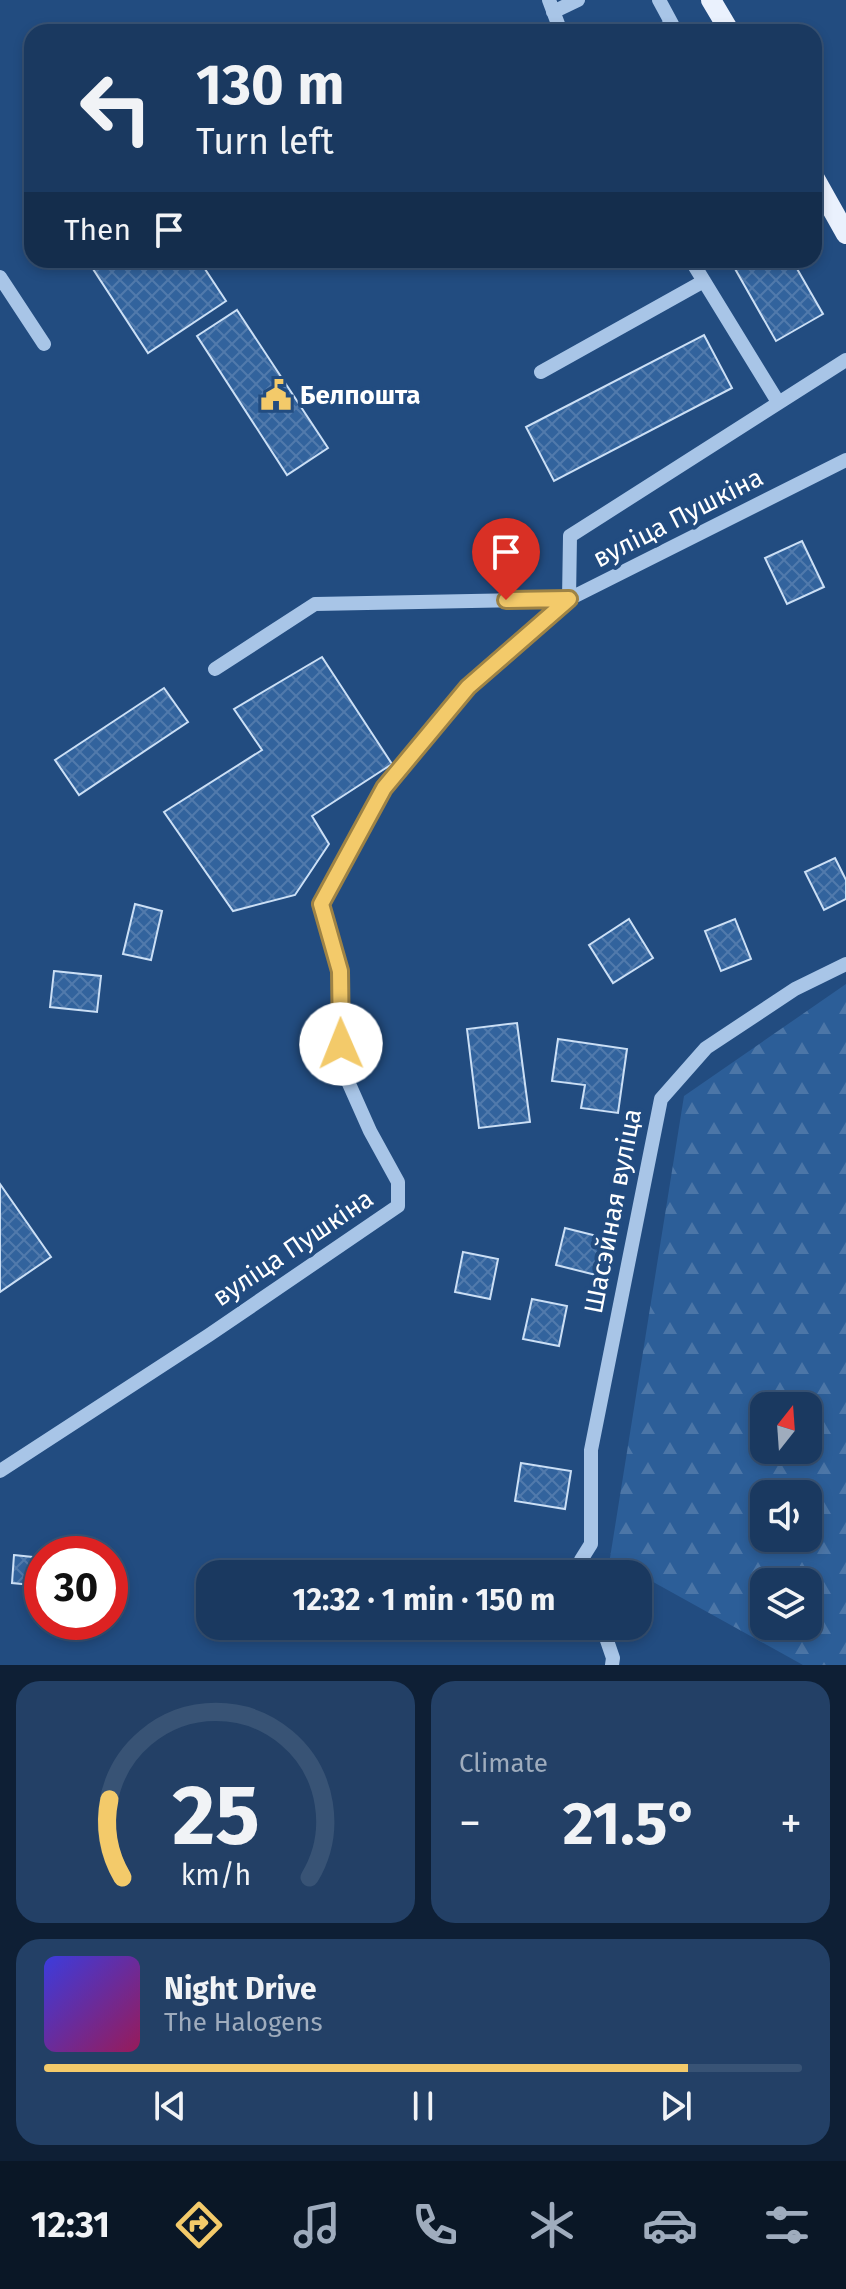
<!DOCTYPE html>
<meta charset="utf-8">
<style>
body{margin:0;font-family:"Fira Sans",sans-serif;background:#234066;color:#f1f3f6;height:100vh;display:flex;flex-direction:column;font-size:30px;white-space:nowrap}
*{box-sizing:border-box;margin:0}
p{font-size:26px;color:#9facbd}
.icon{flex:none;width:44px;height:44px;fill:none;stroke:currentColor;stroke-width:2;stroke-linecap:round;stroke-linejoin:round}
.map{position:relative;height:1665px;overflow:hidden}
.details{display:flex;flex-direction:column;gap:16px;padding:16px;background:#0e1f35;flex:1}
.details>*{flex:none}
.guide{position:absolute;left:24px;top:24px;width:798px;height:244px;border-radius:24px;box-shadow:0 4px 12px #0003,0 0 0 2px #385375;background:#1a3960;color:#f1f3f6;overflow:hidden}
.needle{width:52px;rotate:17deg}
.buttons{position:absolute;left:750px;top:1392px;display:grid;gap:16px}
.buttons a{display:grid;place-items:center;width:72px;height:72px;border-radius:16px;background:#1a3960;box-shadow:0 4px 12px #0003,0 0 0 2px #385375;font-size:40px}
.speed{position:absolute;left:24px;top:1536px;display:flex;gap:16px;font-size:40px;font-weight:700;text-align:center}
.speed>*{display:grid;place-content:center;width:104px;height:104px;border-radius:50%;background:#1a3960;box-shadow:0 4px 12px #0003,0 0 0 2px #385375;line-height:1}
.speed .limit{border:12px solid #d22;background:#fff;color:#111}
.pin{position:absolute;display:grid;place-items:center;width:68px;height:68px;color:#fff;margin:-82px -34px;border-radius:50% 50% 50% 0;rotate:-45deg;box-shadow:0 0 8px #0007}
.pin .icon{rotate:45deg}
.me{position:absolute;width:88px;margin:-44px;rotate:359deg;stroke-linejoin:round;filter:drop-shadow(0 0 6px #0008)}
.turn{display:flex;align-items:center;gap:28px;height:168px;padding:0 40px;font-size:36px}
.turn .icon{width:104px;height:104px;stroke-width:2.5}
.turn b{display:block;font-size:56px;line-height:68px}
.then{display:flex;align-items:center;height:76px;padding:0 40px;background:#0003;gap:16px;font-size:30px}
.big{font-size:60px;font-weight:700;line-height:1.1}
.details .widget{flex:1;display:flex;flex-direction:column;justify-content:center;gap:12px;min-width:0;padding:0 28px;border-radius:24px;background:#234066}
.details .dial{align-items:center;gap:0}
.dial svg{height:208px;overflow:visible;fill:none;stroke:#385375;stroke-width:7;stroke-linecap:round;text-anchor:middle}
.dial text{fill:#f1f3f6;stroke:none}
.song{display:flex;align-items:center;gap:24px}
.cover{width:96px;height:96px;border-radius:12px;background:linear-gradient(135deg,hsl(240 70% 55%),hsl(330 70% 35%))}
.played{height:8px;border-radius:4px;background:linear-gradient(90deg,#f3ca6a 85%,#385375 85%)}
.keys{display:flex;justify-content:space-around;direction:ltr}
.heat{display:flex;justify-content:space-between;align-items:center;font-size:44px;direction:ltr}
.details .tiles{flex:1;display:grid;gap:16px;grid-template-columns:1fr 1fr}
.widget:last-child{grid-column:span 2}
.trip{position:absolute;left:196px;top:1560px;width:456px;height:80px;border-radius:24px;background:#1a3960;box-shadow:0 4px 12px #0003,0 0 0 2px #385375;font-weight:700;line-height:80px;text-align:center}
.dock{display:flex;height:128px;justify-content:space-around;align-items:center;background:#0a1726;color:#9facbd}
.dock .icon{width:56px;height:56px}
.dock .current{color:#f3ca6a}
.dock b{font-size:36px;color:#f1f3f6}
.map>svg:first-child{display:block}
.forest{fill:url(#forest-firs);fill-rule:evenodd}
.building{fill:url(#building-cross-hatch);stroke:#cbdff5;stroke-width:2}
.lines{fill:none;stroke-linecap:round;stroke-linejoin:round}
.minor{stroke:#a8c5e7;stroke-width:14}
.major{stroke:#eaf1fd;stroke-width:20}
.route-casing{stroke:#9e8345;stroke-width:20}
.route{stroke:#f3ca6a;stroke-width:14}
.labels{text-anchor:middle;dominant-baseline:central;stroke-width:8;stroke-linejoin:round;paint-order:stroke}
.poi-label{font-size:26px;font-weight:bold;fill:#fff;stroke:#224c80;text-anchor:start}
.street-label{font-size:26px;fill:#fff;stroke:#224c80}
</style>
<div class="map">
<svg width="846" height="1665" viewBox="0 0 846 1665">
<defs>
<pattern id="forest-firs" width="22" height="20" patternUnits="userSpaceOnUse" patternTransform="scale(2)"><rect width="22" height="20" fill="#2c5e98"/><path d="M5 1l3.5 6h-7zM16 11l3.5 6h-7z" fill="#4c76a7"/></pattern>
<pattern id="building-cross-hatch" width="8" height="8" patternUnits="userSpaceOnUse" patternTransform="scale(2)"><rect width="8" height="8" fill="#32639d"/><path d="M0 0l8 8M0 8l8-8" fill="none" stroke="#517aac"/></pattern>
</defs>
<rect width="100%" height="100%" fill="#224c80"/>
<!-- forest -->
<path class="forest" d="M846,984V1665H803L610,1558L684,1096ZM764,1406H808V1450H764ZM764,1494H808V1538H764ZM764,1582H808V1626H764Z"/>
<!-- building -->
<path class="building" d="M106,260H199L226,301L148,353L93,269Z
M730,260H792L823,314L776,341Z
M237,310L328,448L287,475L197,336Z
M704,335L732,388L554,481L526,427Z
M802,541L824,587L787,604L765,558Z
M322,657L392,764L312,816L329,844L295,895L233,911L164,812L262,750L234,709Z
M164,688L188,722L79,795L55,760Z
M835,858L846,880V899L824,910L805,872Z
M135,904L162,911L151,960L123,954Z
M629,919L653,958L613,983L589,945Z
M735,919L751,959L721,971L705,931Z
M54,971L101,976L97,1012L50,1007Z
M517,1023L530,1122L479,1128L467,1029Z
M558,1039L627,1049L618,1113L581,1108L585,1085L552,1081Z
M0,1184L51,1257L0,1292Z
M565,1228L605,1238L596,1275L556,1265Z
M463,1252L498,1259L490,1299L455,1292Z
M532,1299L567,1306L559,1346L523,1339Z
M521,1463L571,1471L565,1509L515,1501Z
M14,1555L42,1558V1586L12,1583Z"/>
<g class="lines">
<!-- minor -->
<path class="minor" d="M549,0L561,32
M553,12L578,0
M658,32L672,24L659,0
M691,260L778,402
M0,277L44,344
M541,372L704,281
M215,669L315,604L569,599L570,536L846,360
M0,1471L209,1335L398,1206V1182L370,1131L342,1068L340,971L321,904L384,788L468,687L569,599L846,460
M585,1574L581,1560L591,1544V1450L661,1099L706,1048L795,989L846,964
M602,1626L613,1658L612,1665"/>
<!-- major -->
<path class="major" d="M711,0L730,32
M814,177L846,234"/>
</g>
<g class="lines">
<defs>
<path id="route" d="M341,1044L340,971L321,904L384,788L468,687L569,599L506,600"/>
</defs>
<!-- route casing -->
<use href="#route" class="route-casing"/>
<!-- route -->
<use href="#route" class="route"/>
</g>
<!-- icons -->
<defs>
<symbol id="civic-bare" viewBox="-9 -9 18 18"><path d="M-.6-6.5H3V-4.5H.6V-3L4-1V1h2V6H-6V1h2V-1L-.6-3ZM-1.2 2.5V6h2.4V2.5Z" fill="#f3ca6a" stroke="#224c80" stroke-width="2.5" paint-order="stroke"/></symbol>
</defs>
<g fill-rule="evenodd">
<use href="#civic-bare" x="254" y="373" width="44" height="44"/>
</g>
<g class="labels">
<!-- poi labels -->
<g class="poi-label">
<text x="300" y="395">Белпошта</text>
</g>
<!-- street labels -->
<g class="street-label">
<text transform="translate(678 518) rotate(-27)">вуліца Пушкіна</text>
<text transform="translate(613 1211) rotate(-79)">Шасэйная вуліца</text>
<text transform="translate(293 1248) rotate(-34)">вуліца Пушкіна</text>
</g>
</g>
</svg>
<div class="buttons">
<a><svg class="needle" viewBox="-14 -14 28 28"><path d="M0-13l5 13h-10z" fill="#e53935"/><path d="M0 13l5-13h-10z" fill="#9facbd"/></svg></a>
<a><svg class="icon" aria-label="sound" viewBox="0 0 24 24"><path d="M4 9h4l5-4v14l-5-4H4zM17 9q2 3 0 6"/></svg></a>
<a><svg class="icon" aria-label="layers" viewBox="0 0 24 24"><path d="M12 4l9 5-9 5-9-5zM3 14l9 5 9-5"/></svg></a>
</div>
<div class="speed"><div class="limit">30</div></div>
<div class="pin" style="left:506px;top:600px;background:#d93025"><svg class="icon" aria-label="arrive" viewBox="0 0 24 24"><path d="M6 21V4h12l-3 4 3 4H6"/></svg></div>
<svg class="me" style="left:341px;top:1044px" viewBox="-20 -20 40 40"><circle r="19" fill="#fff"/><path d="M0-13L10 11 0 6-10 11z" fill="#f3ca6a"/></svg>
<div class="trip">12:32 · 1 min · 150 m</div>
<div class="guide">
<div class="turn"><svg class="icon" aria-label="left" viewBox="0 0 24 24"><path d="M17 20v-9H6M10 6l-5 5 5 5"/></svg><div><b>130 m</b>Turn left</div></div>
<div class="then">Then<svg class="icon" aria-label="arrive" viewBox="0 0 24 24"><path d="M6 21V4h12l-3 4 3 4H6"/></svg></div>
</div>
</div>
<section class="details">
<div class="tiles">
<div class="widget dial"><svg viewBox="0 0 100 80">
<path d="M14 69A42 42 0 1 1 86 69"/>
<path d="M14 69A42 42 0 0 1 9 39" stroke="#f3ca6a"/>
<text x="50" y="56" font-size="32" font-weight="700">25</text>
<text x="50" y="72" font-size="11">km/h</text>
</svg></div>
<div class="widget"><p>Climate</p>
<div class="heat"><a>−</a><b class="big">21.5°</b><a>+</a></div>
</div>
<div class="widget">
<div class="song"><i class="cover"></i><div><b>Night Drive</b><p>The Halogens</p></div></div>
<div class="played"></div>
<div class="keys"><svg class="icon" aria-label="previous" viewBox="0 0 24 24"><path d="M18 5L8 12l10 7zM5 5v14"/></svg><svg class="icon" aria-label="pause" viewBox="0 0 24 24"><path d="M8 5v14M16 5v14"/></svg><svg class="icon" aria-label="next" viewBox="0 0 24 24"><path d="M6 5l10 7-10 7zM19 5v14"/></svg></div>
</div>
</div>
</section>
<nav class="dock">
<b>12:31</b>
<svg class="icon current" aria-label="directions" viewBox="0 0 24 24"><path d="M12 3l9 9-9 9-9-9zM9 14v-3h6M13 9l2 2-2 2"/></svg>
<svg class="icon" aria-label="music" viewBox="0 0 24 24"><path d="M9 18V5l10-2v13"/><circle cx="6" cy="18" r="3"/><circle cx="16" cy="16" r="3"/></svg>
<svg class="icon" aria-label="phone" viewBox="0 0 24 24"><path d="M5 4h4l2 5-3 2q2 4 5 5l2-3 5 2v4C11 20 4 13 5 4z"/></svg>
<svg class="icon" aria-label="climate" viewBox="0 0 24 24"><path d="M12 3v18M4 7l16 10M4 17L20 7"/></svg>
<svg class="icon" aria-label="car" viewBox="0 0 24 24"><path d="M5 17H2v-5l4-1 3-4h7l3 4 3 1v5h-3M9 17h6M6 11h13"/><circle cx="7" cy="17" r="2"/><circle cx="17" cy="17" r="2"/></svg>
<svg class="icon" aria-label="filters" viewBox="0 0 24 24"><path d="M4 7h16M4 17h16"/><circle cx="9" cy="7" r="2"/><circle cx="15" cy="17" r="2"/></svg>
</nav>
